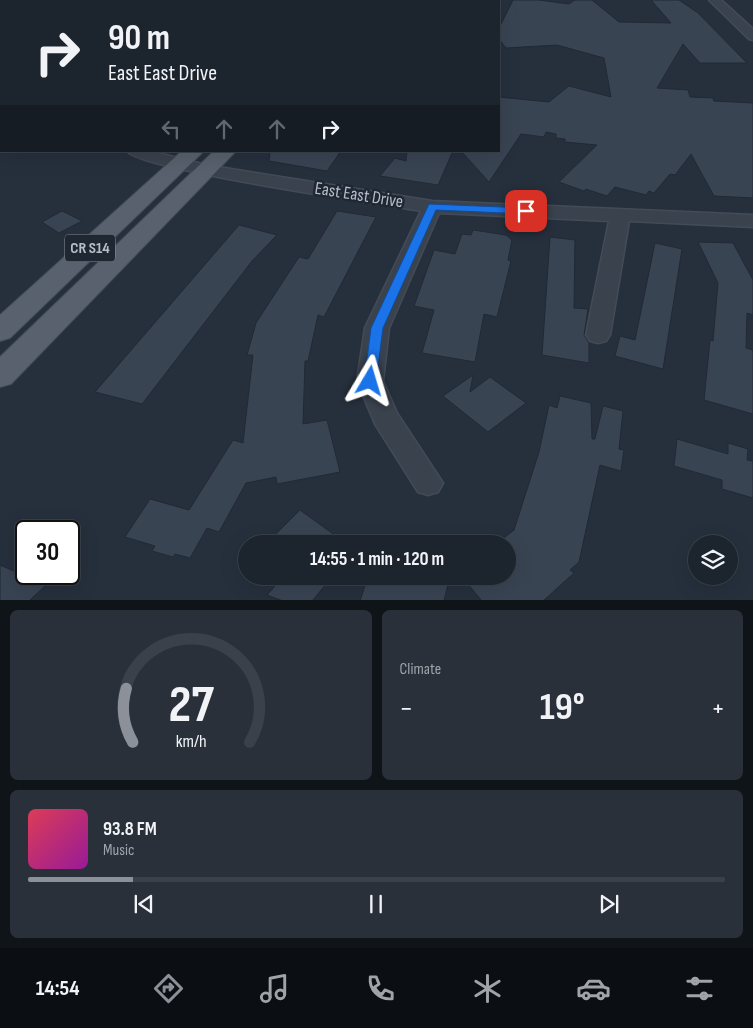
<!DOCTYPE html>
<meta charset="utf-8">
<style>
body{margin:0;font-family:"Sofia Sans Condensed",sans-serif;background:#29303a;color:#f1f3f6;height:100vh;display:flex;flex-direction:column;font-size:19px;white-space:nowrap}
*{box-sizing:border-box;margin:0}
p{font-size:16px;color:#a0a4aa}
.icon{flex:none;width:28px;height:28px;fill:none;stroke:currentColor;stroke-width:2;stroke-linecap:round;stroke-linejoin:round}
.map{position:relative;height:600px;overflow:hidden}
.sheet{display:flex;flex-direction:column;gap:10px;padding:10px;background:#0f1419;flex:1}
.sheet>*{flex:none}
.banner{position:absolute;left:0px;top:0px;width:500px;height:152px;box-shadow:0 5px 20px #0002,0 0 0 1px #3a414a;background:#1c242e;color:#f1f3f6;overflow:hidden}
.tools{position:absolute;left:688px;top:535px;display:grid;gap:10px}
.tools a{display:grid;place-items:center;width:50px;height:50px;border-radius:50%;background:#1c242e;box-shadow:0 5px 20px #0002,0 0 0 1px #3a414a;font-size:25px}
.speed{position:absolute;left:15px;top:520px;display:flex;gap:10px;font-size:25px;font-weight:700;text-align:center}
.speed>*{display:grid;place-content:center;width:65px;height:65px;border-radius:50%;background:#1c242e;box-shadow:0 5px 20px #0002,0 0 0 1px #3a414a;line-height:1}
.speed .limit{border:2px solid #111;border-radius:8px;background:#fff;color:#111}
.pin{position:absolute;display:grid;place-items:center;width:42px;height:42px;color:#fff;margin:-21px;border-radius:10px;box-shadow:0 2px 8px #0006}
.me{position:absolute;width:55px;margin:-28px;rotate:7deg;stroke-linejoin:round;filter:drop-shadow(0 0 4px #0008)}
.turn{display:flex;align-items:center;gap:18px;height:105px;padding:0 25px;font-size:22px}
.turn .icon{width:65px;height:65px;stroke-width:2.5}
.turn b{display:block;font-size:35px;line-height:42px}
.lanes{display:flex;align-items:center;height:48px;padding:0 25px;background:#0003;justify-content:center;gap:25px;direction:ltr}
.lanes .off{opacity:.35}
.big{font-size:38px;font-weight:700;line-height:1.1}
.sheet .card{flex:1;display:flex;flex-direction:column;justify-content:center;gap:8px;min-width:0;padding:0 18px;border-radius:8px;background:#29303a}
.sheet .dial{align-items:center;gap:0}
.dial svg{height:130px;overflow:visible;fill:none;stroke:#3a414a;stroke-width:7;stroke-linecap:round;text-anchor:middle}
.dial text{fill:#f1f3f6;stroke:none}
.song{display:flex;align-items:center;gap:15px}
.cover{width:60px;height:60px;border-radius:8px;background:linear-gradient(135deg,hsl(350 70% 55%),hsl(300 70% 35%))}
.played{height:5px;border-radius:2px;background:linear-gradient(90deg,#8c9099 15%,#3a414a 15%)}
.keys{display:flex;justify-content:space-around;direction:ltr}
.heat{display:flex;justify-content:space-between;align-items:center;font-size:28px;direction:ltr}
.sheet .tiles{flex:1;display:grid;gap:10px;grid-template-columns:1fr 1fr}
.card:last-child{grid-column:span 2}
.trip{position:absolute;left:238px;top:535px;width:278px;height:50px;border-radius:25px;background:#1c242e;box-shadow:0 5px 20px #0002,0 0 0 1px #3a414a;font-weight:700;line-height:50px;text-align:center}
.menu{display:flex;height:80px;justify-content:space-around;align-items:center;background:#0b0e12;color:#a0a4aa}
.menu .icon{width:35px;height:35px}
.menu .active{color:#8c9099}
.menu b{font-size:22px;color:#f1f3f6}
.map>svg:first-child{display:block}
.building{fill:#394453;stroke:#212935}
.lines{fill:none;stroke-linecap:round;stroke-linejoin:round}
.minor-casing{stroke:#434b57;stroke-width:3}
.major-casing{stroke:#434b57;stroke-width:2}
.minor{fill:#3a424e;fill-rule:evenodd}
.major{fill:#58616d;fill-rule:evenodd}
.route{fill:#1a73e8;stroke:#114b97}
.labels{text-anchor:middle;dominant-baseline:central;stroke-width:5;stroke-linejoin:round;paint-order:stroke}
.shield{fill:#1f2733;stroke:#89909b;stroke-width:1}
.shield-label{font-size:16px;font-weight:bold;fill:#b6bdc8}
.street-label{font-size:18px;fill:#b6bdc8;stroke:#1f2733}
</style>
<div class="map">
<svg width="753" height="601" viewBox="0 0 753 601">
<rect width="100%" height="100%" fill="#26303d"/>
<!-- building -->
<path class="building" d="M513,0H539L569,4L575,0H592L619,22L671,23L651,0H679L698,13L747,63H700L683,44L657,88L688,90L690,97L713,98L714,101L753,103V198L714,196L691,154L675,175L670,174L654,193L649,191L646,195L615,187L607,196L586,189L584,191L559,182L597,145L565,142V139L556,138V134L546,132L544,137L521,134L489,182L461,151H499V97L549,102L569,86L611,97L604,58L557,45L506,48L499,39V28Z
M270,151H341L327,171L269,161Z
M407,151H453L438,185L380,176L395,158L406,161Z
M62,211L82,221L59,233L42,222Z
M337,211L376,217L324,317L318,315L308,361H305L303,424L327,420L340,472L277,484L276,477L246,483L219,532L207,528L190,558L175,554L173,557L152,551L155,546L125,537L150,499L189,510L233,440L243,443L253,355H247L256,323L299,257L308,259Z
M239,225L277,235L252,261L142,404L95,392Z
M473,230L506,235L512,240L508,260L511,261L497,317L484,314L475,362L422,353L434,310L414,306L434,250L455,254L462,234L471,235Z
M550,237L575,240L574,308L588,309L584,335L589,343V363L542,355Z
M698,242L733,243L753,280V315L747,313L746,348L753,350V414L704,400L710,340L713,341L718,283Z
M655,243L682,249L663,369L615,356L620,336L635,340Z
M473,375L470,392L490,377L526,403L488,432L443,396Z
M560,396L591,403L592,439H595L603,406L623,411L619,449L624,450L621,471L600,465L579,562L570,570L574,573L543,601H482L461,576H506V544H496L514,530L539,452L549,405L557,408Z
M677,439L728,454V443L748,449L747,460L753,461V498L722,489V480L674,466Z
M300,510L347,544H266Z
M0,565L46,585L29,601H0Z
M279,576H333L312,601H283L267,595L282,578Z
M368,576H450L444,601H360Z"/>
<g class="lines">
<defs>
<path id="minor" d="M43,0H58L59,1H44Z
M709,0H721L753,29V40L749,39Z
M0,72H1V80H0Z
M0,91H1V100H0Z
M127,151H150L206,165L432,201L753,215V227L629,221L610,335L606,341L598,343L590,341L586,335L609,221L439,213L389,328L383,381L397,413L443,483L438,492L428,495L418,492L375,424L357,381L365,328L421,211C382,204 140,170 127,151Z"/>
<path id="major" d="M182,151H204L10,338L0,341V315Z
M214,151H236L11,384L0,387V357Z"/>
</defs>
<!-- minor casing -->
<use href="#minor" class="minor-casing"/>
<!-- major casing -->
<use href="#major" class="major-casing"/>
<!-- minor -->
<use href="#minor" class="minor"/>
<!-- major -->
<use href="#major" class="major"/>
</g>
<!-- route -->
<path class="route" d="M429,204L526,208L531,211L526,214L436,210L383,328L376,381L375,384H365L364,381L371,328Z"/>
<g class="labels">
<!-- shield labels -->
<rect class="shield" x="65" y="234.5" width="50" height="27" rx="4"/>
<g class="shield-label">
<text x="90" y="248">CR S14</text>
</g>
<!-- street labels -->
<g class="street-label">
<text transform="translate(359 195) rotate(9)">East East Drive</text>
</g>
</g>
</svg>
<div class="tools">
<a><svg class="icon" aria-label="layers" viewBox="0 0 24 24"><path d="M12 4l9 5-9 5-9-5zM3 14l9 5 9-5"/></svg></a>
</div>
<div class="speed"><div class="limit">30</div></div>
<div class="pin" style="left:526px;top:211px;background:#d93025"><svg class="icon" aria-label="arrive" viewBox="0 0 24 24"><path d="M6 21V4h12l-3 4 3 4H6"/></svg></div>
<svg class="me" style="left:370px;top:381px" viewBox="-20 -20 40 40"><path d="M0-17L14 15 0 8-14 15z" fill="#1a73e8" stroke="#fff" stroke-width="4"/></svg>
<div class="trip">14:55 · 1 min · 120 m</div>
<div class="banner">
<div class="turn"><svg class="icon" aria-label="right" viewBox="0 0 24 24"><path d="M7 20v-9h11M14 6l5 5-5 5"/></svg><div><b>90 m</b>East East Drive</div></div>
<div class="lanes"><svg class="icon off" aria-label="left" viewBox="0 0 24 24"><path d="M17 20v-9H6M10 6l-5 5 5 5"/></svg><svg class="icon off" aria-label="ahead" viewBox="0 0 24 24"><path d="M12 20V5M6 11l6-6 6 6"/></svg><svg class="icon off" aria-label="ahead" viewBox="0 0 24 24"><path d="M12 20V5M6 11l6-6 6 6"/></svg><svg class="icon" aria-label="right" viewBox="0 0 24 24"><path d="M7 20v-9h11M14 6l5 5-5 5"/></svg></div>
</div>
</div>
<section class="sheet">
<div class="tiles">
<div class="card dial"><svg viewBox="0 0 100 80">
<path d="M14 69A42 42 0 1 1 86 69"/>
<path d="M14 69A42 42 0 0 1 10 36" stroke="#8c9099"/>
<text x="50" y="56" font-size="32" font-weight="700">27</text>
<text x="50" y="72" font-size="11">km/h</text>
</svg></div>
<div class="card"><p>Climate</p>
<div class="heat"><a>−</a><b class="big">19°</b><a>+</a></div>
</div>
<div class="card">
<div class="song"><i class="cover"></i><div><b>93.8 FM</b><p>Music</p></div></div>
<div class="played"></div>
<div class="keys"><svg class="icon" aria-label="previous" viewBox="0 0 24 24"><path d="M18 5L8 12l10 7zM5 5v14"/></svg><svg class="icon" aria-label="pause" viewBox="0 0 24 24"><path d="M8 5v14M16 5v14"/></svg><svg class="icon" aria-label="next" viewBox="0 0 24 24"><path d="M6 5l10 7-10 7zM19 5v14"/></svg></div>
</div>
</div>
</section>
<nav class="menu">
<b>14:54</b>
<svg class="icon active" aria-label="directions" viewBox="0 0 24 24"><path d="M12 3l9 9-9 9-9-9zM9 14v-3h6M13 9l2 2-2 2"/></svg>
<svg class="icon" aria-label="music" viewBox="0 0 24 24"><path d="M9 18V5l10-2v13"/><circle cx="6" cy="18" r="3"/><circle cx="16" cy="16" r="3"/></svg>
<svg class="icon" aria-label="phone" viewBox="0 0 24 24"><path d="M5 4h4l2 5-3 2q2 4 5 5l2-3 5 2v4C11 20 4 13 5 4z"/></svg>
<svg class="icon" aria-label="climate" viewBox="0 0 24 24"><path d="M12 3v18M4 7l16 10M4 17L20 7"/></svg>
<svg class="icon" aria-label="car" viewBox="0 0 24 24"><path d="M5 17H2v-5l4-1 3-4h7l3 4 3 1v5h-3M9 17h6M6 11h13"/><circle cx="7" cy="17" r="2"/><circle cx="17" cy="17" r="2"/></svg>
<svg class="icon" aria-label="filters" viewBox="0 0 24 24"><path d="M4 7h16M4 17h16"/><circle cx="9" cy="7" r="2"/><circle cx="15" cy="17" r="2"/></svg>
</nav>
